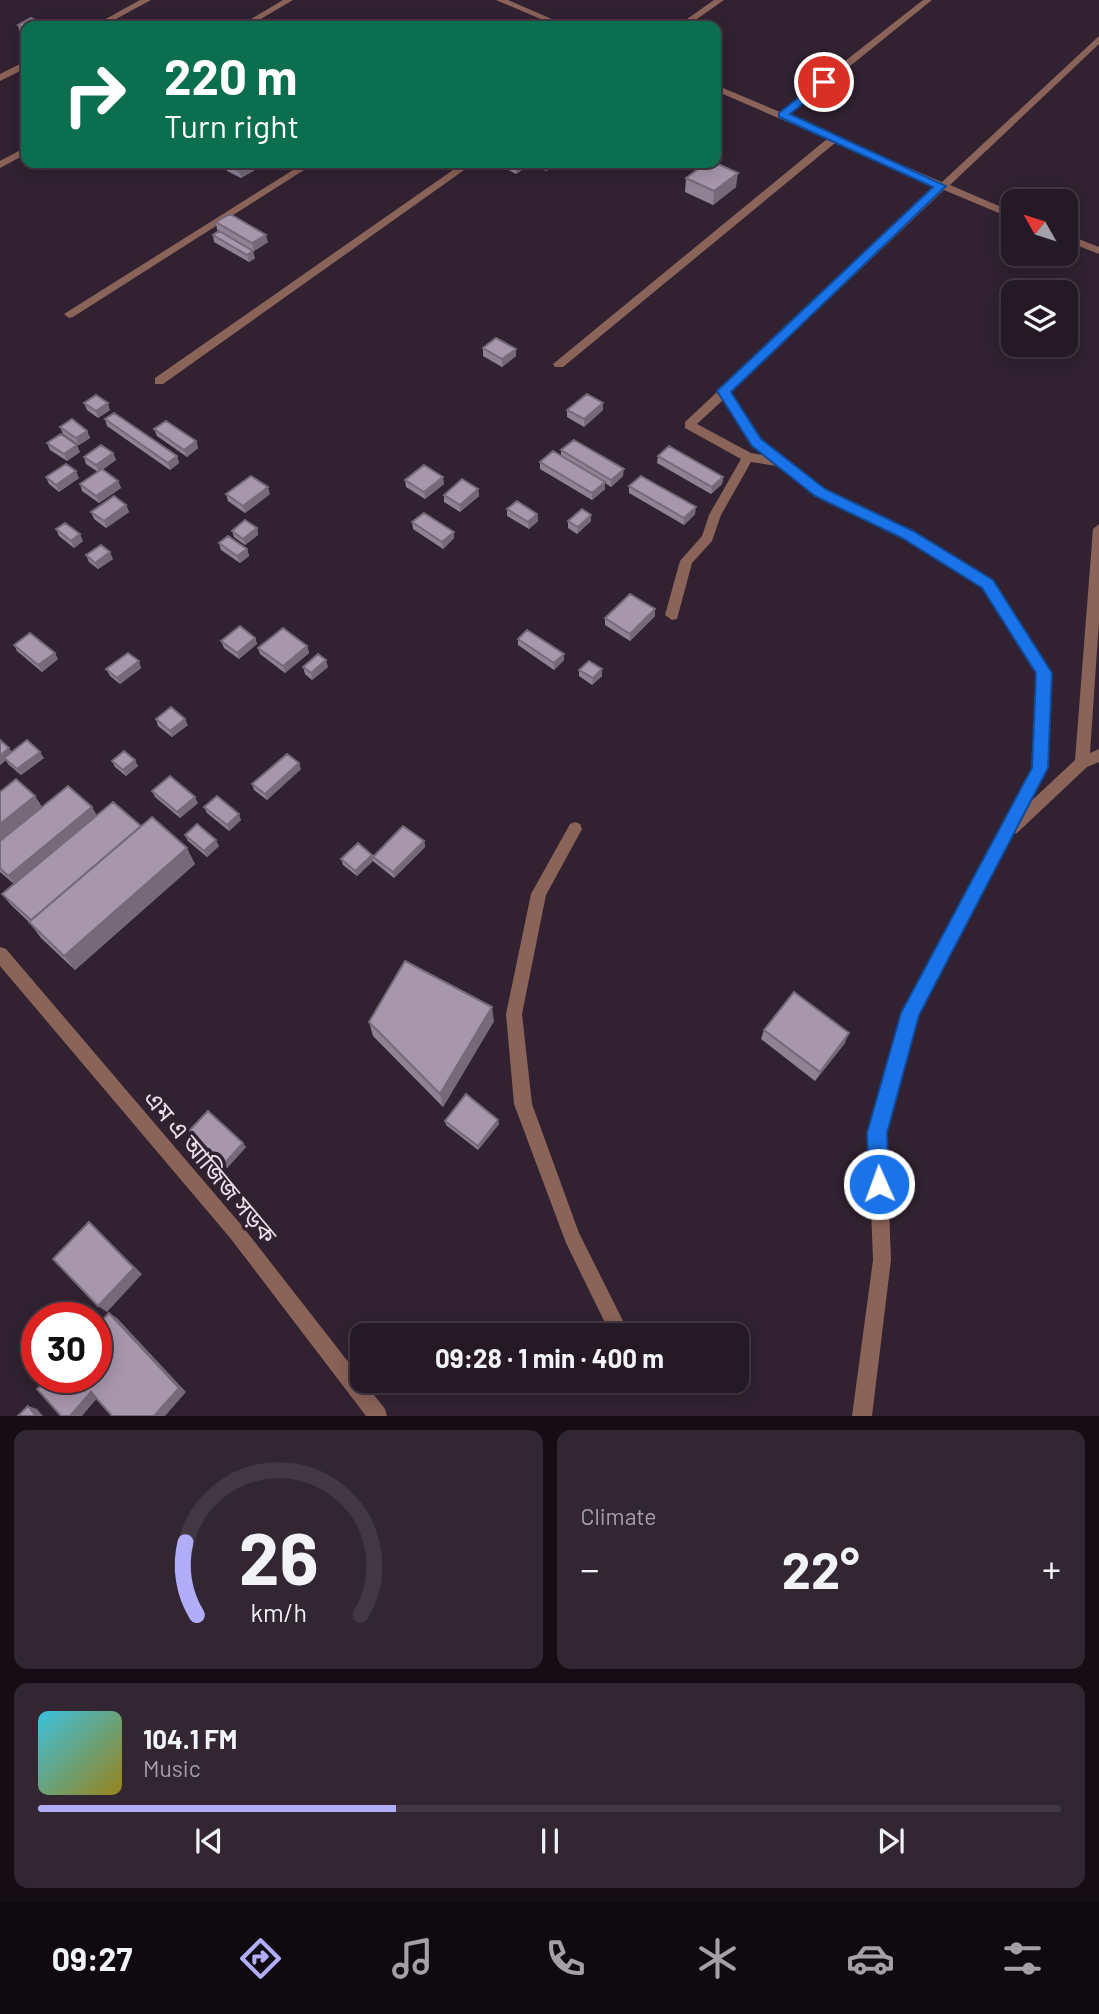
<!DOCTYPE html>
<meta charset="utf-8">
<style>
body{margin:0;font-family:Barlow,"Noto Sans Bengali",sans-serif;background:#312632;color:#f1f3f6;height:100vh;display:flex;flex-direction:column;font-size:26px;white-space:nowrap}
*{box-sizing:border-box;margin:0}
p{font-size:23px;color:#a3a0a7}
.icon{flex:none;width:38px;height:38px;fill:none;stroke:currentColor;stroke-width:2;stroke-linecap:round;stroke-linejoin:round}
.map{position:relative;height:1416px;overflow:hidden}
.drawer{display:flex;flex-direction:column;gap:14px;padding:14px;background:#140e14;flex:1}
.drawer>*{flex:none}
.top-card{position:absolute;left:21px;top:21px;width:700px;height:147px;border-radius:14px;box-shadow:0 4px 18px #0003,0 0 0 2px #423842;background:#0b6e4f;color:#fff;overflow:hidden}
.needle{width:46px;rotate:309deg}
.fabs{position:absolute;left:1001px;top:189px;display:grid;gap:14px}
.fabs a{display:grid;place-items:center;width:77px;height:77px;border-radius:14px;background:#251925;box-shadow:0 4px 18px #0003,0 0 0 2px #423842;font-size:35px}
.speed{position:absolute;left:21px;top:1302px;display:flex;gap:14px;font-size:35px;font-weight:700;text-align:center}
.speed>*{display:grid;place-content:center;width:91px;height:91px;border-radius:50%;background:#251925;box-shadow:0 4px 18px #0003,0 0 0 2px #423842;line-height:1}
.speed .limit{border:10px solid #d22;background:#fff;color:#111}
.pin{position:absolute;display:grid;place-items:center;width:60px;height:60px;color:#fff;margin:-30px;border:4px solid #fff;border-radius:50%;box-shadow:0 2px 7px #0007}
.me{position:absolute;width:77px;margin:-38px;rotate:358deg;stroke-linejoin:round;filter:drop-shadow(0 0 5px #0008)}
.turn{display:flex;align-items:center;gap:24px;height:147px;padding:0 28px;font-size:32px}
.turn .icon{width:91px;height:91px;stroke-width:2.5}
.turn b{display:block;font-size:49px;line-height:60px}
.big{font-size:52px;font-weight:700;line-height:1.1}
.drawer .tile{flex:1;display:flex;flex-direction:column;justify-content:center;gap:10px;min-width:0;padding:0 24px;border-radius:14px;background:#312632}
.drawer .dial{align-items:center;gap:0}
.dial svg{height:182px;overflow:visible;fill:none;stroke:#423842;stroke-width:7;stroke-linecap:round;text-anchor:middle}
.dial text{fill:#f1f3f6;stroke:none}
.song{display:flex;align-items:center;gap:21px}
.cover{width:84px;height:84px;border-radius:10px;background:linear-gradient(135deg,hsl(190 70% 55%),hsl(50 70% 35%))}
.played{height:7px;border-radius:4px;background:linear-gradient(90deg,#b2adf9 35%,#423842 35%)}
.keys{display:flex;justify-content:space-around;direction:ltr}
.heat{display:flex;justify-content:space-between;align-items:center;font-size:38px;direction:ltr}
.drawer .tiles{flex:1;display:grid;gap:14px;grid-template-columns:1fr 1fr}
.tile:last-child{grid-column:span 2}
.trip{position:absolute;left:350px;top:1323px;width:399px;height:70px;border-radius:14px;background:#251925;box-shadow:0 4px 18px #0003,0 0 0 2px #423842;font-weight:700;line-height:70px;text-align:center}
.menu{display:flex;height:112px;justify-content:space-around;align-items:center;background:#0f0a0f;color:#a3a0a7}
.menu .icon{width:49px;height:49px}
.menu .selected{color:#b2adf9}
.menu b{font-size:32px;color:#f1f3f6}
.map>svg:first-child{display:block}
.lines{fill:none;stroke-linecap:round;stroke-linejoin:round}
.street{fill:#8a6359;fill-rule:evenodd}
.wall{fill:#908195}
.shaded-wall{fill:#766979}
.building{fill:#a896ad;stroke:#766979;stroke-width:2}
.route{fill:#1a73e8;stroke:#114b97;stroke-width:2}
.labels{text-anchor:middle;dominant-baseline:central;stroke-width:7;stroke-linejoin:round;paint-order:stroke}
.near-street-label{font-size:24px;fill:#ebe0eb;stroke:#312131}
</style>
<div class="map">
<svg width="1099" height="1416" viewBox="0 0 1099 1416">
<rect width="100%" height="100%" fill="#312131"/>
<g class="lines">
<!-- street -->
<path class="street" d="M140,0H151L103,26H93Z
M283,0H293L249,26H239Z
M496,0H508L568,26H557Z
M714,0H724L687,26H677Z
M923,0H932L788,116L942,182L1099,36V44L950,185L1013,212V219L944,190L730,393L760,440L824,490L911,531L992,580L1051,673L1047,768L1029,803L1075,760L1093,529L1099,524V621L1090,753L1099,749V762L1087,767L1017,833L1013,834L918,1015L886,1133L891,1260L872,1416H852L873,1260L868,1133L904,1007L1033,768L1037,674L982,588L903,537L816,496L777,466L751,462L721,515L712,541L692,563L677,619L672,620L665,615L680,561L702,536L709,515L741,459L685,428V422L936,187L835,143L563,367H555L553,364L827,139L716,91V85L780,112ZM723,400L752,446L763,455L751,453L697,424Z
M26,61V68L0,81V74Z
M26,147V154L0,168V161Z
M304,163H315L73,317L69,318L64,314Z
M463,163H474L163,384H155V378Z
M1066,234L1099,247V254L1066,241Z
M575,822L580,824L582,829L546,895L522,1014L532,1104L579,1233L630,1335H611L566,1243L514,1104L506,1014L531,894L570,824Z
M0,947L6,949L243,1227L385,1409L387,1416H366L231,1239L0,966Z"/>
</g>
<!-- wall -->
<path class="wall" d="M18,25L26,26V35L20,32Z
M497,163H526V167L516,174L497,164Z
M529,163H557V164L546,171Z
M225,164L258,168L241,178L227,171Z
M686,178L736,187L713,205L685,192Z
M216,222L268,242L254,251L217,230Z
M213,235L255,258L249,262L214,242Z
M483,348L516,356L502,367L483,356Z
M84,403L110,410L98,418L87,410Z
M567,410H603L584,427L567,417Z
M105,419L177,456L179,463L170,470L107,426Z
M60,427L87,431L90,438L79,445L63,434Z
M154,429L196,441L198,448L187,457L157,436Z
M47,443L80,452L67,461L50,450Z
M561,450L623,476L611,487L605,483V489L592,500L540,469V462L561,456Z
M113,453L116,460L102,470L118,481L121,488L99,503L82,491L80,484L98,472L86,464L84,457Z
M658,456L723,477L722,484L711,494L657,463Z
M46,477L79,478L59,492L49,484Z
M405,480L444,484L425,499L406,487Z
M629,486L695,514L684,525L629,493Z
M478,489L479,496L460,512L444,502V495Z
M226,494H270L245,513L228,501Z
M126,505L129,512L106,528L94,519L91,512Z
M507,509L537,514L538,521L529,529L507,516Z
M591,515V521L577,534L568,528V521Z
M412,522L454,532V538L443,549L413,529Z
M257,528L258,535L245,545L234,537L232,531Z
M56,529L83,541L74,548L59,536Z
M219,543L247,549L249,556L240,563L221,550Z
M86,555L113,559L98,569L89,562Z
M655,609V616L630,641L605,625V618Z
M255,638L257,644L239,659L224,648L221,641Z
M518,639L564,654V660L554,670L518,645Z
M14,645L58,659L42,672L17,651Z
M307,646L309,653L285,673L260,654L258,648Z
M303,667H328L312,680L305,674Z
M141,668L120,684L110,676L106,669Z
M602,669V676L592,685L579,676V670Z
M156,719L188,725L172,737L158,726Z
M0,740L12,752L44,758L21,775L8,764L6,760L0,765Z
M112,761L138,766L126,776L115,767Z
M301,769L267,800L254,790L252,784Z
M152,791L198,803L180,818L155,797Z
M0,792L35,796L42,807L97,815L141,827L195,864L75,970L41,938L30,923L11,905L2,894L14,884L0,872Z
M204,807L241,820L229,831L207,813Z
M185,835L219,846L207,857L188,841Z
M424,841L425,847L394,878L374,862L373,861L357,876L343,865L341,859L372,855L373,856Z
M494,1021L443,1107L373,1036L369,1022Z
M764,1030L845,1043L815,1081L761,1039Z
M445,1121L499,1124L478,1150L446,1125Z
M189,1131L246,1147L227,1168Z"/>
<!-- shaded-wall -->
<path class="shaded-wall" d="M253,163H257L258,168L241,178L239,171Z
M522,163H526V167L516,174V167Z
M548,163H557V164L546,171V164Z
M738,173L736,187L713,205L714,191Z
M266,235L268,242L254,251L252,243Z
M253,251L255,258L249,262L247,255Z
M516,349V356L502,367V359Z
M108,403L110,410L98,418L96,411Z
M603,403V410L584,427V419Z
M87,431L90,438L79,445L76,438Z
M196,441L198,448L187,457L184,450Z
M77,445L80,452L67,461L64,454Z
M113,453L116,460L99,472L96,465Z
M177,456L179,463L170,470L168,463Z
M624,469L623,476L611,487V480Z
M76,471L79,478L59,492L56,485Z
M443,477L444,484L425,499L424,492Z
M723,477L722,484L711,494L712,487Z
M118,481L121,488L99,503L96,496Z
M605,482V489L592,500V493Z
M268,487L270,494L245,513L243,506Z
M478,489L479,496L460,512V505Z
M126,505L129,512L106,528L104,521Z
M696,507L695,514L684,525V518Z
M537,514L538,521L529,529L528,522Z
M591,515V521L577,534L578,527Z
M257,528L258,535L245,545L243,539Z
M454,532V538L443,549L442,542Z
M80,534L83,541L74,548L71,541Z
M247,549L249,556L240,563L237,556Z
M110,552L113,559L98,569L95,563Z
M655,609V616L630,641V634Z
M255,638L257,644L239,659L237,653Z
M307,646L309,653L285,673L283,666Z
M55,653L58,659L42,672L38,665Z
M564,654V660L554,670V663Z
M326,660L328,667L312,680L311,673Z
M139,661L141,668L120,684L117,678Z
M602,669V676L592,685L593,678Z
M185,719L188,725L172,737L170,731Z
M9,748L13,754L4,758L6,760L0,765V756Z
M40,752L44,758L21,775L17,769Z
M135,760L138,766L126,776L123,770Z
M299,763L301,769L267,800L265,794Z
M35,796L42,808L0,842V824Z
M195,797L198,803L180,818L177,812Z
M92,807L99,819L17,887L8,876Z
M239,814L241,820L229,831L227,825Z
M216,840L219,846L207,857L204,851Z
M424,841L425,847L394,878L393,872Z
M187,848L195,864L75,970L64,956Z
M372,855L373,861L357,876L355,871Z
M492,1007L494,1021L443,1107L440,1094Z
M849,1033L845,1043L815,1081L820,1072Z
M498,1120L499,1124L478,1150V1146Z
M243,1143L246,1147L227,1168L224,1164Z
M89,1222L142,1274L107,1312L98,1306Z
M109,1313L117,1318L186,1392L165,1416H154Z
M91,1392L99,1396L82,1416H70Z
M28,1406L37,1409L43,1416H36Z"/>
<!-- building -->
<path class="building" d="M31,18L39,22L30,26H26L25,29L18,25Z
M115,22L124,26H105Z
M227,163H253L239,171L225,164Z
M508,163H522L516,167Z
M706,163H716L738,173L714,191L686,178Z
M230,214L266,235L252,243L216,222Z
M219,231L253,251L247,255L213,235Z
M496,338L516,349L502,359L483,348Z
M587,394L603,403L584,419L567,410Z
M96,395L108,403L96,411L84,403Z
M114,413L177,456L168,463L105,419Z
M72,419L87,431L76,438L60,427Z
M166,421L196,441L184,450L154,429Z
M61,434L77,445L64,454L47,443Z
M574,440L624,469L611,480L561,450Z
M101,445L113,453L96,465L84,457Z
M669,446L723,477L712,487L658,456Z
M553,451L605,482L592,493L540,462Z
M66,464L76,471L56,485L46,477Z
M424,465L443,477L424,492L405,480Z
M102,469L118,481L96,496L80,484Z
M251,476L268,487L243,506L226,494Z
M641,476L696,507L684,518L629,486Z
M462,479L478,489L460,505L444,495Z
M114,496L126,505L104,521L91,512Z
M517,501L537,514L528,522L507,509Z
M582,509L591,515L578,527L568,521Z
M424,513L454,532L442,542L412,522Z
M245,520L257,528L243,539L232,531Z
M65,523L80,534L71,541L56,529Z
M228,536L247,549L237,556L219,543Z
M101,545L110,552L95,563L86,555Z
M630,594L655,609L630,634L605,618Z
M240,626L255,638L237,653L221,641Z
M283,628L307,646L283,666L258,648Z
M527,630L564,654L554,663L518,639Z
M30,633L55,653L38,665L14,645Z
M128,653L139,661L117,678L106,669Z
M318,654L326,660L311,673L303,667Z
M589,661L602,669L593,678L579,670Z
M171,707L185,719L170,731L156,719Z
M0,740L9,748L0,756Z
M27,740L40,752L17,769L4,758Z
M124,751L135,760L123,770L112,761Z
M287,754L299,763L265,794L252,784Z
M170,776L195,797L177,812L152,791Z
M16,779L35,796L0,824V792Z
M68,786L92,807L8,876L0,868V841Z
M217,796L239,814L227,825L204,807Z
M113,802L141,826L31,920L2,894Z
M152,817L187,848L64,956L29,922Z
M197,824L216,840L204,851L185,835Z
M403,826L424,841L393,872L373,857Z
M358,843L372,855L355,871L341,859Z
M405,961L492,1007L440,1094L369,1022Z
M794,992L849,1033L820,1072L764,1030Z
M466,1094L498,1120L478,1146L445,1121Z
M208,1111L243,1143L224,1164L189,1131Z
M89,1222L134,1268L98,1306L53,1259Z
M109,1313L179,1388L154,1416H112L91,1392L70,1416H61L37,1389L49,1377H96V1327Z
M28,1406L36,1416H18Z"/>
<!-- route -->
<path class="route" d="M821,80L830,82L790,114L946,186L731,392L761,439L825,489L913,531L993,580L1052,673L1048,768L919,1015L887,1133L889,1184L886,1191L879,1194L872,1191L869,1184L867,1133L901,1013L1032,768L1036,673L982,588L902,538L815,496L752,446L717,391L933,187L779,117V113Z"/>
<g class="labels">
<!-- near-street labels -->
<g class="near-street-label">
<text transform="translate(211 1166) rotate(50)">এম এ আজিজ সড়ক</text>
</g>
</g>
</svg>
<div class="fabs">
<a><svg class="needle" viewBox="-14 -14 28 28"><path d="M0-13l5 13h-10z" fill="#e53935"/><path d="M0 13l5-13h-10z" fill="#a3a0a7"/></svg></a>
<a><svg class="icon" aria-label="layers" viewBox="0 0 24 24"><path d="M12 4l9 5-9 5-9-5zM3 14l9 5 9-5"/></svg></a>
</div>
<div class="speed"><div class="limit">30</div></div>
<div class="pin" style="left:824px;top:82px;background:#d93025"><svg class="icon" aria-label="arrive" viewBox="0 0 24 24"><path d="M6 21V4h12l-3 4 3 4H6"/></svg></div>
<svg class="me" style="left:879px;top:1184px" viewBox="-20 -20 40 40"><circle r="17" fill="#1a73e8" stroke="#fff" stroke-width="3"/><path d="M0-11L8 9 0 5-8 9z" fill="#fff"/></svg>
<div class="trip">09:28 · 1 min · 400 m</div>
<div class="top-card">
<div class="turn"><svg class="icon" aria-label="right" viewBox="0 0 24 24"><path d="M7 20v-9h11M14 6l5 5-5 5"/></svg><div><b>220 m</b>Turn right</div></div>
</div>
</div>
<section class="drawer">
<div class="tiles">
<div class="tile dial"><svg viewBox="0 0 100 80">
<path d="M14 69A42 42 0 1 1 86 69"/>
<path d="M14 69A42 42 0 0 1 9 37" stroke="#b2adf9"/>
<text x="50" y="56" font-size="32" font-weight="700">26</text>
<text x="50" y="72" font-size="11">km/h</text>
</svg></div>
<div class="tile"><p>Climate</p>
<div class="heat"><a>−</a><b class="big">22°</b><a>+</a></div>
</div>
<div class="tile">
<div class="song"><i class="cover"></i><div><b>104.1 FM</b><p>Music</p></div></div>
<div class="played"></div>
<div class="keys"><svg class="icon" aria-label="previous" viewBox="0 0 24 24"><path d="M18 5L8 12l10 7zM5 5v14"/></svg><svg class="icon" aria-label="pause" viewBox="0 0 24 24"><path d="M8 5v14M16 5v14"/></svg><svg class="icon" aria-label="next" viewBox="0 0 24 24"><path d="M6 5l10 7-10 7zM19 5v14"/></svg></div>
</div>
</div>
</section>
<nav class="menu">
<b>09:27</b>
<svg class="icon selected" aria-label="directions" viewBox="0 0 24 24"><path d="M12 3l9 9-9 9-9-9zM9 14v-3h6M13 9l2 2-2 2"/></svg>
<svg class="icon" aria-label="music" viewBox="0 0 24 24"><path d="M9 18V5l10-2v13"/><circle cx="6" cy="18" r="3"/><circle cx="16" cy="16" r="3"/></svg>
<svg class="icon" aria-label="phone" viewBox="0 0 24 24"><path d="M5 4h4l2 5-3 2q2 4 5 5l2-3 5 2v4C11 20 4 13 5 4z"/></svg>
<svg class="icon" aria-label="climate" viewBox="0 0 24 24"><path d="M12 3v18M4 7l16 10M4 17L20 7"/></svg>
<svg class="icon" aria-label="car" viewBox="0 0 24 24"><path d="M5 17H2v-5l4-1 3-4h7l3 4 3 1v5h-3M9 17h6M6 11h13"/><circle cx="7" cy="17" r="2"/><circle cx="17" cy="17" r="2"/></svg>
<svg class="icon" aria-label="filters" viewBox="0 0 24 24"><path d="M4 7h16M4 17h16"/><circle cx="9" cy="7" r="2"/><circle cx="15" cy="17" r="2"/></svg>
</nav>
